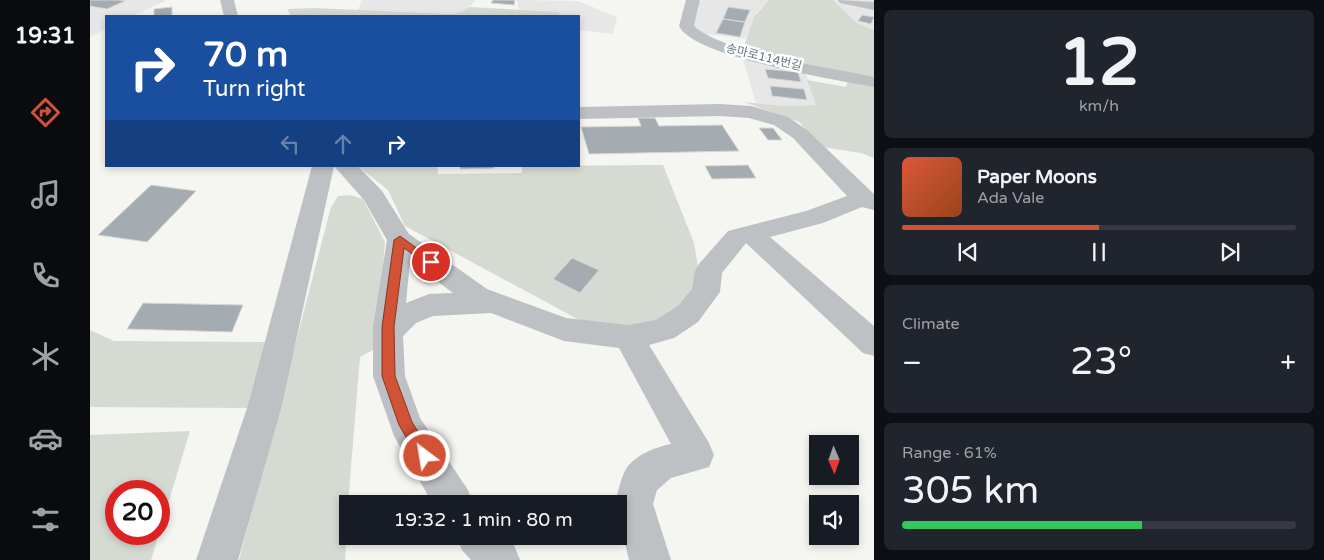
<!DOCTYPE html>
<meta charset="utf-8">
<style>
body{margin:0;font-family:"Varela Round","Noto Sans KR",sans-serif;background:#20242c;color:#f1f3f6;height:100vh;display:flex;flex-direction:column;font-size:19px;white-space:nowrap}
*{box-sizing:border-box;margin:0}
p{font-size:16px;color:#9ea1a6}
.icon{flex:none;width:28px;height:28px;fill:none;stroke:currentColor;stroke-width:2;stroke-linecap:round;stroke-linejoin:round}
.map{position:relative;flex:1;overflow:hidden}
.panel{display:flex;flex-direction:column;gap:10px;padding:10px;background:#0d0f14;width:450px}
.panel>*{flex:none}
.hud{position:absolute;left:15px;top:15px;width:475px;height:152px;border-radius:0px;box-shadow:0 2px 8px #0003;background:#1a4fa0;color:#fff;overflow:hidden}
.needle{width:32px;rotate:178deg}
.buttons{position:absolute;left:719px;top:435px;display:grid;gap:10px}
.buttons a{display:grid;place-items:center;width:50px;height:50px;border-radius:0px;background:#171b24;box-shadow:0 2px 8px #0003;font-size:25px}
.speed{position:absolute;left:15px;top:480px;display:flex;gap:10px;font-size:25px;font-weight:700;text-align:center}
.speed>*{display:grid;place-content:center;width:65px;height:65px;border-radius:50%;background:#171b24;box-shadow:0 2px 8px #0003;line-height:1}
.speed .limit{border:8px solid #d22;background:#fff;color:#111}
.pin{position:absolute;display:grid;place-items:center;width:42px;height:42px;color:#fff;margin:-21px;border:2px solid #fff;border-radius:50%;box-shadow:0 1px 5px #0007}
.me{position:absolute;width:55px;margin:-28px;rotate:329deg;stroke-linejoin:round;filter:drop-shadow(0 0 4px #0008)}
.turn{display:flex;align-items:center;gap:18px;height:105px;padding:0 15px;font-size:22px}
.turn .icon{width:65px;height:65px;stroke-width:2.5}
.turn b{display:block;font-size:35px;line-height:42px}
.lanes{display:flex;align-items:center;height:48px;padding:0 15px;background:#0003;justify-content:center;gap:25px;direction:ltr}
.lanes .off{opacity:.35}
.big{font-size:38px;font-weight:600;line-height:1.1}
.panel .tile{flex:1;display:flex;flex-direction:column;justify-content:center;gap:8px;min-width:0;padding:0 18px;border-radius:8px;background:#20242c}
.panel .dial{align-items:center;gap:0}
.dial b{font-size:65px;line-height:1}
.song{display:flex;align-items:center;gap:15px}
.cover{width:60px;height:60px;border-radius:8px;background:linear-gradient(135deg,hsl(10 70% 55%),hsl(20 70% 35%))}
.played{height:5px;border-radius:2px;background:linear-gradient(90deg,#d15236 50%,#363941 50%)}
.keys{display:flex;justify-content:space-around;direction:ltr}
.heat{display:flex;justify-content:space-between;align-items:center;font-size:28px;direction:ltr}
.charge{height:8px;border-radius:4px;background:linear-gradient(90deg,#34c759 61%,#363941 0)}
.trip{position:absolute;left:249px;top:495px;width:288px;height:50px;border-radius:0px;background:#171b24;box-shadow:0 2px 8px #0003;font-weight:600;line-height:50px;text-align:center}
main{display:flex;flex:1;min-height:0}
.tab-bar{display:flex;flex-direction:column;width:90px;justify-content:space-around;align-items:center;background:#090b0e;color:#9ea1a6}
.tab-bar .icon{width:35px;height:35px}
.tab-bar .on{color:#d15236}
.tab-bar b{font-size:22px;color:#f1f3f6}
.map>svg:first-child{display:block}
.built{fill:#e6e7e6}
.green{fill:#d5dad2}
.building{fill:#a5acb1;stroke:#d7d7d5}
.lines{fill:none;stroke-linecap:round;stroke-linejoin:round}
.minor{fill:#bdc1c4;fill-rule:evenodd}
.route{fill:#d15236;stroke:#883523}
.labels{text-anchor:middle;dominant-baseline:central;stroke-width:5;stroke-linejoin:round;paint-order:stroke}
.far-street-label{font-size:12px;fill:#677780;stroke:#fff}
</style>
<main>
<nav class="tab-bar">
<b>19:31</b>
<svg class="icon on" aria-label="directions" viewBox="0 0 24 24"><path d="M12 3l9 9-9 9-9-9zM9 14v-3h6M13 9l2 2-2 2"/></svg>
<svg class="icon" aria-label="music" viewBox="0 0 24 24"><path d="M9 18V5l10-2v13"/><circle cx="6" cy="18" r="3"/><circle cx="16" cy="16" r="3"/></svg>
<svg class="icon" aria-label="phone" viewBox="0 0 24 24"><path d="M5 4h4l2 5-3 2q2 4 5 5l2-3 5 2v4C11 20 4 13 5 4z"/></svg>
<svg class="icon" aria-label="climate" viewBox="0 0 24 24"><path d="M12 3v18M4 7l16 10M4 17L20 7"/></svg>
<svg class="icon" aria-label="car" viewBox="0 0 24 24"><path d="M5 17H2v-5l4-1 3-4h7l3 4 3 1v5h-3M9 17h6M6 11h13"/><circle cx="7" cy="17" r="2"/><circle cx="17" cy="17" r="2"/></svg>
<svg class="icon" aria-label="filters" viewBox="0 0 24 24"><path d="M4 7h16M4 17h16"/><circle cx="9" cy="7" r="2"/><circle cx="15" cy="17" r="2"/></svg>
</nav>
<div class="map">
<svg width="784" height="560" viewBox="0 0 784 560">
<rect width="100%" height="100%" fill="#f5f5f2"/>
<!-- built -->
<path class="built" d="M0,0H77L42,16H16V29L0,37Z
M272,0H385L380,7L369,13L361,14L268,10Z
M427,0L488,1L527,17L523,34L489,30V16H469L468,12L429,10Z
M612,0H680L669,10L664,17L657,39L629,35L609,34L603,28L609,10V3Z
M743,0H784V30L767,23Z
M652,56L714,69L727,105L696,106L666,103Z"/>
<!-- green -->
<path class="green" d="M679,0H743L767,23L784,30V158L771,153L732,147L709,122L654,102L696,106L726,105L717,80L756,87L760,74L664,53L666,49L655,44L664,17Z
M380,7L469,12V16H201L197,9L225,8L361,14L369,13Z
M573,165L604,243L609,273L604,293L585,312L559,325L527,328L493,322L315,226L298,190L268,166H347L348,174L432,173V166Z
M260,195L273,199L295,242L286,348L270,357L258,504L255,560H149L241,207L248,196Z
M0,330L24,341L177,342L158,408L0,407Z
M100,431L69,534V491H26V534H69L61,560H0V435Z"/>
<!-- building -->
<path class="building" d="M0,0H29L35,1L17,9L0,6Z
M403,0H425L424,5L401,3Z
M82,7V16H64V9Z
M638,7L660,10L655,22L633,19Z
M772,15L784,17L781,24L768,21Z
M633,19L655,22L650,37L626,33Z
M675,69L708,72L711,82L678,78Z
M680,86L714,89L717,100L682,96Z
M548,118H565L569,126L632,125L649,151L499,154L491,127L551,126Z
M669,128H683L692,140H678Z
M658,165L666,178L622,179L615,166Z
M370,166H404V168L370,169Z
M61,185L106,191L57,242L8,235Z
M482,258L509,270L490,293L463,279Z
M53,303L153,305L142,332L37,329Z"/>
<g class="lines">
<!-- minor -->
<path class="minor" d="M130,0H144L148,16H134Z
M596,0H610L604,26C633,53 742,68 784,77V87C748,80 603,57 589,26Z
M748,0L784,2V10L750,3Z
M630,104L661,106L698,117L717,130L784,194V210L772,207L733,223L680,237L784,326V356L773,353L656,243L632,273L630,292L608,322L584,338L559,345L619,443L624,455L619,467L581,478L567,490L563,504L581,560H539L528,514V504H525C528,493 531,475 538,466C548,454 566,447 581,444L529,348L474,341L401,313L343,316L326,323L313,336L315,376L330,418L378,490L383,504H343L304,436L283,376V327L297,240L274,200L244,166H268L292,191L319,234L397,289L476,318L538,325L566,320L588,306L602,289L605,271L609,264L638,231L716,211L757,196L703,138L684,125L659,118L630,116L489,119V107ZM320,261L363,293L339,294L316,303Z
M222,166H244L192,405L148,560H106L158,405Z
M366,536H414L424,545L430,560H381L372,550Z"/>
</g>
<!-- route -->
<path class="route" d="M310,236L346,262L345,265H337L314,248L304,327L305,376L322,422L343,456L340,461L335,464L330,461L309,425L292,376V327L304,240Z"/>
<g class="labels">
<!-- far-street labels -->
<g class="far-street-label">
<text transform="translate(674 57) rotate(14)">송마로114번길</text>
</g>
</g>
</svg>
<div class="buttons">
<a><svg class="needle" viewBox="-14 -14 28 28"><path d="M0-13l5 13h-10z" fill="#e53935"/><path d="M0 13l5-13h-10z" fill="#9ea1a6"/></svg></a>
<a><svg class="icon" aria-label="sound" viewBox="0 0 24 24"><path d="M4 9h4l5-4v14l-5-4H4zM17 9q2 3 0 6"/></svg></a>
</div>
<div class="speed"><div class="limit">20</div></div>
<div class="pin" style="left:341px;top:262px;background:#d93025"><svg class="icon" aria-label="arrive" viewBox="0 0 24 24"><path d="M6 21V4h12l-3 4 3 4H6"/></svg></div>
<svg class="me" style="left:335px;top:456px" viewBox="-20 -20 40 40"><circle r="17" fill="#d15236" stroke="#fff" stroke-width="3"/><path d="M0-11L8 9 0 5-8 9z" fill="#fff"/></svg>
<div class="trip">19:32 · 1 min · 80 m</div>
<div class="hud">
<div class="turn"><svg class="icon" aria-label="right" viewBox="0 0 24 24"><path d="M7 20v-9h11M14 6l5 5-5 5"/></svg><div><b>70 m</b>Turn right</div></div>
<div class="lanes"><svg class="icon off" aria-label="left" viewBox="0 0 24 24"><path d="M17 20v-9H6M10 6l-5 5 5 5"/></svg><svg class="icon off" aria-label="ahead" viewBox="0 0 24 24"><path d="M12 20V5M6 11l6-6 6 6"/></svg><svg class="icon" aria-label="right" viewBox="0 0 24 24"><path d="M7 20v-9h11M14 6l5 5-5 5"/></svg></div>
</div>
</div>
<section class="panel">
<div class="tile dial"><b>12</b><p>km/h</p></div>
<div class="tile">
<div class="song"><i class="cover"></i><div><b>Paper Moons</b><p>Ada Vale</p></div></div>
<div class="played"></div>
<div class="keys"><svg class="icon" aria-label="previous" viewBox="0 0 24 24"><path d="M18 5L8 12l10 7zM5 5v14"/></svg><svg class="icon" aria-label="pause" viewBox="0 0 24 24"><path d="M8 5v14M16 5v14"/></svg><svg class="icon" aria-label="next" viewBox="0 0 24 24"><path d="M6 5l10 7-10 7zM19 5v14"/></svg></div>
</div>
<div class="tile"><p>Climate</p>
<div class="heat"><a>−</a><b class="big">23°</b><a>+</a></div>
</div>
<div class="tile"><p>Range · 61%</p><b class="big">305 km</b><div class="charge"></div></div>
</section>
</main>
